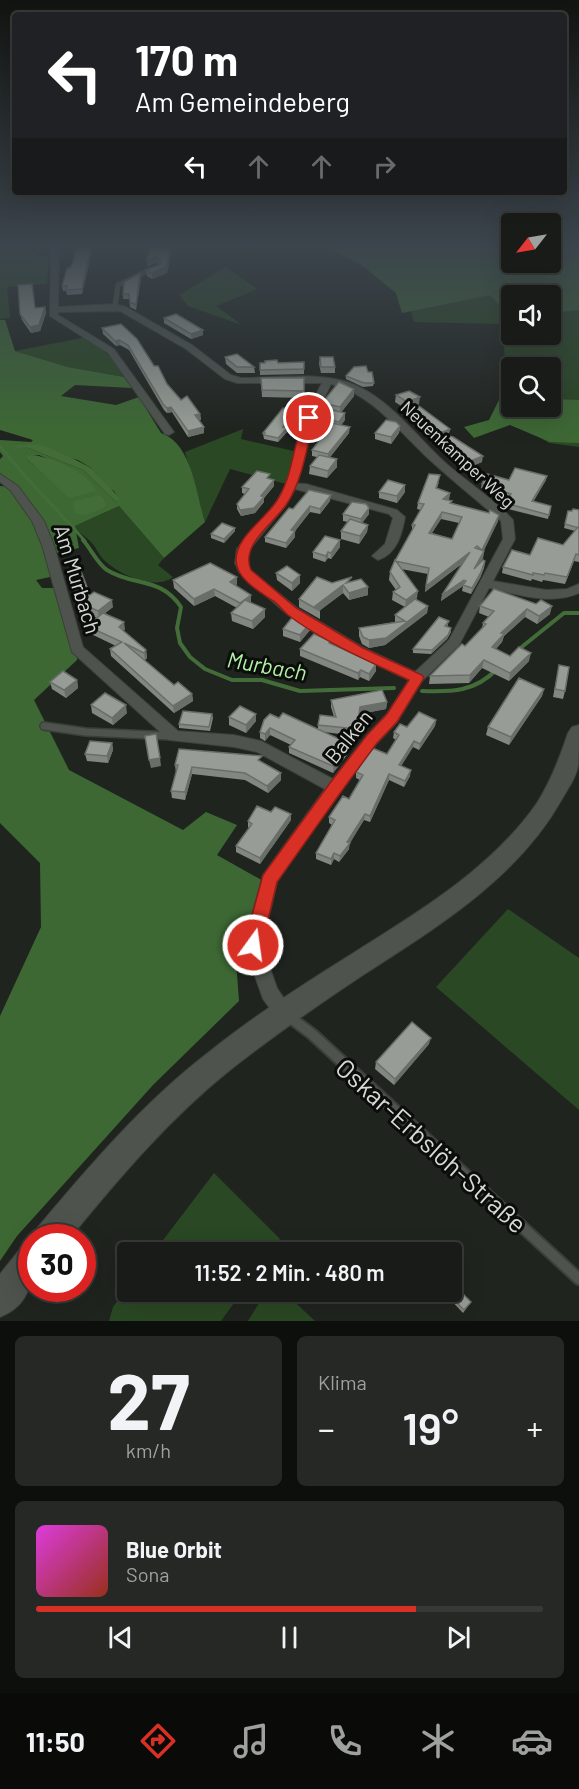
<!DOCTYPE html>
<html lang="de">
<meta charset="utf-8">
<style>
body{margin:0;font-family:Barlow,sans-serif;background:#252824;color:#f1f3f6;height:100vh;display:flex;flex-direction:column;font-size:22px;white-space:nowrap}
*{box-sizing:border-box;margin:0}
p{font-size:20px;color:#9fa1a1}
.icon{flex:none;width:33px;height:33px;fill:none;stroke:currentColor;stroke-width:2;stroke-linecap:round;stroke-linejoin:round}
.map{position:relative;height:1321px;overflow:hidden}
.sheet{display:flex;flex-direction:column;gap:15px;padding:15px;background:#0d0f0d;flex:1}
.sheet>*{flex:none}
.top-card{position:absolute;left:12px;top:12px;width:555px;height:183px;border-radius:6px;box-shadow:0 6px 24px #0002,0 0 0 2px #363936;background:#202124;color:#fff;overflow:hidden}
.needle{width:39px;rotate:239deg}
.controls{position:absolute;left:501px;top:213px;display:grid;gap:12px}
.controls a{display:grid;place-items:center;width:60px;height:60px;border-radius:6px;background:#181b17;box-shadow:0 6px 24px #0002,0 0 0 2px #363936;font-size:30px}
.speed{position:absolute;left:18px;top:1224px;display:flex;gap:12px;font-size:30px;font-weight:700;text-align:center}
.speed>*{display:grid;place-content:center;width:78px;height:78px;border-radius:50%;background:#181b17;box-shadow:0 6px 24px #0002,0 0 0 2px #363936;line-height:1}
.speed .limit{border:9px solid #d22;background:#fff;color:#111}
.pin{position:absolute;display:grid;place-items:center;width:51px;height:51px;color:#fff;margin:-26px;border:3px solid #fff;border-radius:50%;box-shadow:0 2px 6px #0007}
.me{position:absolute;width:66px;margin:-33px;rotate:14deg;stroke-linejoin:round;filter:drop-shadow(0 0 4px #0008)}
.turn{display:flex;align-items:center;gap:21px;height:126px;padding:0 24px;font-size:27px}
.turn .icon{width:78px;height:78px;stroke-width:2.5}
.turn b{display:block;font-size:42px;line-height:51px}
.lanes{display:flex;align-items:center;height:57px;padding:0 24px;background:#0003;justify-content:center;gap:30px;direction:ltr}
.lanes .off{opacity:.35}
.big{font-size:45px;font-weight:600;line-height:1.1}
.sheet .card{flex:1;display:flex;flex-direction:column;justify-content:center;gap:9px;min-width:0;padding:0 21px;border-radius:9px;background:#252824}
.sheet .dial{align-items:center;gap:0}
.dial b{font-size:78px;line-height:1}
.song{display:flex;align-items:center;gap:18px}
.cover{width:72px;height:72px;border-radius:9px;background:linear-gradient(135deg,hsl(300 70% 55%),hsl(10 70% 35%))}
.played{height:6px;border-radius:3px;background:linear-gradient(90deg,#d93025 75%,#363936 75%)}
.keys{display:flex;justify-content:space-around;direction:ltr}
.heat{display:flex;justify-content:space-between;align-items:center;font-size:33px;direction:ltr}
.sheet .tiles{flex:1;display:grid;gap:15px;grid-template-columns:1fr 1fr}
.card:last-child{grid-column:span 2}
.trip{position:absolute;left:117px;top:1242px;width:345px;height:60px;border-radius:6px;background:#181b17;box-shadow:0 6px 24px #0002,0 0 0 2px #363936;font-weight:600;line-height:60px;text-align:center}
.tab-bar{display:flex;height:96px;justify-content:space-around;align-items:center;background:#0a0b09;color:#9fa1a1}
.tab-bar .icon{width:42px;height:42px}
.tab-bar .current{color:#d93025}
.tab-bar b{font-size:27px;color:#f1f3f6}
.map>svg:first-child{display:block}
.green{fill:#2a4823;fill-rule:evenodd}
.forest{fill:#3d6834;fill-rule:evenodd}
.water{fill:#426d39}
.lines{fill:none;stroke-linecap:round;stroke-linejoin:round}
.stream-far2{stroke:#426d39;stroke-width:2}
.stream-far1{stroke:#426d39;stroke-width:3}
.stream{stroke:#426d39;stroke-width:4}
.lane-far3-casing{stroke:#3b3f3a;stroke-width:6}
.lane-far2-casing{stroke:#3b3f3a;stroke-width:8}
.lane-far1-casing{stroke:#3b3f3a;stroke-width:10}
.lane-casing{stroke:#3b3f3a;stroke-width:14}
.street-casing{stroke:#3b3f3a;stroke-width:2}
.secondary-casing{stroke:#3b3f3a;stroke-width:2}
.lane-far3{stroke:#4e534d;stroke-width:4.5}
.lane-far2{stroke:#4e534d;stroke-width:5}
.lane-far1{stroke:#4e534d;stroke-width:7}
.lane{stroke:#4e534d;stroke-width:10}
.street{fill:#4e534d;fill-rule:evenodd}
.secondary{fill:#4e534d;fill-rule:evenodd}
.wall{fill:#828781;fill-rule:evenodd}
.shaded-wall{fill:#6a6e69}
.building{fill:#979d96;stroke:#6a6e69;stroke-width:1.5;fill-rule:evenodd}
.route{fill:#d93025;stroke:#8d1f18;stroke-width:1.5}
.labels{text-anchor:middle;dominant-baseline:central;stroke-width:6;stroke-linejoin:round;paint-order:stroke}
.far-street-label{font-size:18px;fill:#d7dad7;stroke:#0b0d0b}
.street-label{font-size:21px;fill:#d7dad7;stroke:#0b0d0b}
.water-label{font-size:22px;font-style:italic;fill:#b2f2a4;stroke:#0b0d0b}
.near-street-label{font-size:26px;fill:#d7dad7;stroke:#0b0d0b}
</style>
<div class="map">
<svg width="579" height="1321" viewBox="0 0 579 1321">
<rect width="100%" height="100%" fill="#20241f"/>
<!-- green -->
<path class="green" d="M0,246H27L40,258L49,257L47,284L7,287L10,318L0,319Z
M226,267L257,289L216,306L242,325L188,306L179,295Z
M579,282V447L549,443L526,429L508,424L507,397L501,396L505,363L503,324L414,322L410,307L472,296ZM512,296H550V334H512ZM512,368H550V406H512Z
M87,337L113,359L124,377L68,367L15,351Z
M243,429L241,439L298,452L286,484L230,469L205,522L185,452Z
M119,506L164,558L158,565L173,577C156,591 119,575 104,560C99,555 96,547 90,541C86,537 80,533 75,529V526Z
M508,909L579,958V1110L436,987Z
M214,1173L280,1239L270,1252H154Z
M127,1288L128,1292H242L221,1321H109L113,1307Z
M266,1292H284L315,1321H248Z"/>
<!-- forest -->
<path class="forest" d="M325,246H511L512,262H550L551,246H579V310L551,313L550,296H512L511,317L490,295L402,313L396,293L363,266Z
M0,320H5L15,351L68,367L124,377L132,388L75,385L61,396L116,405L139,397L161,433C192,443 196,494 205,522L164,558L119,506L75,526L79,548L47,555L55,576L36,580L42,588H56L78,638L77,660L34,700L69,770L183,830L206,812L237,825L217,855L265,882L236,961L239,1001L153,1085L17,1236L0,1261V1016L41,927L40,863L0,823V486L13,487V484L0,473V459L3,456L0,452V440L31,442L33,440L0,430ZM26,447L78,460L91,468L106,486L114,491L119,500L116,502L83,470ZM39,455L79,473L58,487L28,460V456Z
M501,396L511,397L512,406H550L551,399L579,400V443L550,442L510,425L474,438L464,427L489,420Z"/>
<!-- water -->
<path class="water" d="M18,445C25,445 34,444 41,445C46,446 90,466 92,469C101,480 113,489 120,500L116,502L83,470L26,447L16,448Z
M31,455C49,456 91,473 96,491L69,498L28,460L27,456Z
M99,495L104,499L106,506C97,511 84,518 75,513L73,502Z"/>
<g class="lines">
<!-- stream-far2 -->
<path class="stream-far2" d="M487,246L512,257
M524,262L542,275L579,283"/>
<!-- stream-far1 -->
<path class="stream-far1" d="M0,446C26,480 57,509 85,541"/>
<!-- stream -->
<path class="stream" d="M83,540C91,549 97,563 107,570C134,587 160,576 181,607L177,628L180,643L190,657L205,669L232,680H262L300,691L394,688
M518,650L564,613H579
M422,691C452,692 475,692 497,669"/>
<defs>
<path id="lane-far3" d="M115,307L118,285L152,269"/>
<path id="lane-far2" d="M291,485L302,448"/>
<path id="lane-far1" d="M44,726L86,732L172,736"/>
<path id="lane" d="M288,1016L312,1034L579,1279"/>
<path id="street" d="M51,246H59L58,307L115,304L126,307L192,345L231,375L241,378C275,378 314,372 347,382C388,395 417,438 449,466C470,484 495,500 513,520L515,539L493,581L546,590L567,589L579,584V593C551,606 517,594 489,588L459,645L422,681L397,722L377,743L340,791L277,882L262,945L277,988L293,1012L291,1018L284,1021L277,1018L263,999L244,945L263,875L325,789L257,752L234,747L169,740L72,652L42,545L32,521L10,490L0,482V474L18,486L44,521L54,545L83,647L178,731L234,735L261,741L333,779L367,735L387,714L409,680L354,654L287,614L239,572L235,563L237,549L276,503L287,483L306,484L397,510L405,517C402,534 397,554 378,560L372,556L385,544L393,518L389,514L295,489L285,506L249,550L247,563L250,570L297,608L364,648L415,672L449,640L503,539L501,521C478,501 454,482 431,461C400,433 374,395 331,384L314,418L307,448L302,451L298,450L297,448L304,418L322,383H237L225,379L186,349L120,311L58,312V315L114,349L174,432L169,435L165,434L108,353L50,316Z"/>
<path id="secondary" d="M579,725C579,738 579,754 578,766C576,778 568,788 562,799C518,878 437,927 363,975C318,1005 273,1036 230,1070C169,1119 119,1178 70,1238H33L38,1227C91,1164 144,1102 209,1052C255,1015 305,983 355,952C420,911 492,868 537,803C551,781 560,757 568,733L572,727Z
M32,1243C32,1275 35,1303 0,1317V1274L21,1248Z"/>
</defs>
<!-- lane-far3 casing -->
<use href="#lane-far3" class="lane-far3-casing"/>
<!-- lane-far2 casing -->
<use href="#lane-far2" class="lane-far2-casing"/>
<!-- lane-far1 casing -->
<use href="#lane-far1" class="lane-far1-casing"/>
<!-- lane casing -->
<use href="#lane" class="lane-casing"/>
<!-- street casing -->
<use href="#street" class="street-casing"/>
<!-- secondary casing -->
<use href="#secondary" class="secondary-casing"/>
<!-- lane-far3 -->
<use href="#lane-far3" class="lane-far3"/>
<!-- lane-far2 -->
<use href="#lane-far2" class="lane-far2"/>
<!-- lane-far1 -->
<use href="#lane-far1" class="lane-far1"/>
<!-- lane -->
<use href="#lane" class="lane"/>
<!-- street -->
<use href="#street" class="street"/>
<!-- secondary -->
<use href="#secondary" class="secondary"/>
</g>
<!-- wall -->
<path class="wall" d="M75,246H93L82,294L67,295L66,291H63L62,286L73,262L76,250Z
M150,248L171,254L167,273L152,279L147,276L146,270L159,264L157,263L147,266V260Z
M140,273L141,278L136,310L130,307L129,299H123V294Z
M45,307L46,313L40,331L31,333L22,320L20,314L35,308Z
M164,318L203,330V335L191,339L164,323Z
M121,324L167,384L181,400L200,414L201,420H199L204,427V433L188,437L172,412L167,413L164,410L129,350L120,345L116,346L103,334L102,328Z
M225,357L254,367L255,373H237L226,364Z
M320,357L335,367V373H321L319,364Z
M304,362V374L260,375V363Z
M368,372L374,383L373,386L363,387L346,379V376Z
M261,378H304V398L262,397Z
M354,389V396L341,412L345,413V420L341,425L349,433L330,457L337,467L327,478L309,474L310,466L317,457L312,456V450L330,426L326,425V419L331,412L322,410V403Z
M396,395L419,404L406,409L395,402Z
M404,412L450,429L449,433L444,435L482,462L467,468L440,449V444L444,435L437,437L404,416Z
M297,415L286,428L287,432L278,442L264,439L263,433Z
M400,426L399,433L391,444L375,439V433Z
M270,479L274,480V486L264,498V502L255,513L241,516L237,509V504L245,494L242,493V487Z
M509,480H546L533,501L551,506L548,519L504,508L505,503L509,498L481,488L482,484Z
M439,482L437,488L450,493L449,499L448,500L451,504L498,521L483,551H484L483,558L480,563L485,561L484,568L480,578L471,594L462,591L463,586L441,601L442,595L463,563L425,592L428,574L401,569L417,598L406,607L428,606L427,613L385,645L369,648L362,644L359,636V628L395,622V615L405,607L392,600L393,592L396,590L389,580L390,572L412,531V525L421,510L417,509L418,503ZM441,519L459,523L452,539L432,533Z
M405,485V492L397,503L379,498V492Z
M330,501L320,514L310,512L295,531V537L286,548L265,542V537L293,509Z
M579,510V562L574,561L565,584L543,580L542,582L532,579L531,581L502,573L503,567L530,555L563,545L575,531L564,528L568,511H572Z
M343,514H369L362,523L368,525L367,532L359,544L341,539V531L348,522L343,521Z
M235,528V531L224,543L211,538V534Z
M340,547L331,559L328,558L325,562L313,558V552Z
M68,569L90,595L113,607L105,613L125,629L123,631L146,650L147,658L145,660L143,659L174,685L192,694L193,701L174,713L111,656L110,649L116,646L89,633L87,626L97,618L81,610L80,603L83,601L75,597Z
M276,573L300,575V583L292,591L277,580Z
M173,580L237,584L235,586L251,603L265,609V617L253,629L232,621L231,613L237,608L215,596L194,606L174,588Z
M352,582L368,587V595L349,600L343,593L319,611H320V619L299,607V599L332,583Z
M494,589L550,614L537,624L525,617L504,636L502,642L496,649L510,656L529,661L509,681L482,668L469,683L429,684L430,676L465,646L482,629L483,623L489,617L479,613L480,606Z
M449,621L447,627L451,628V632L447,639L431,654L413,653V649Z
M283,629L310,630L300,642L283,636Z
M330,644L376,664V671L369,681L360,677L358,680L300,656V649Z
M559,665L565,691L563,699L553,697Z
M77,680L78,688L66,698L52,689L50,682Z
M544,689L542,696L509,745L486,735L488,727Z
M331,700L387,702L386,709L360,714L356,736L324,732L350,744V751L333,773L289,753V747L291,745L270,735L265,741L260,738V732L279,718L318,729V725L334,717L331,707Z
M91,705L127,713L113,725L92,713Z
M212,714L213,718L210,731L179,728V724Z
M256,714V721L246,733L229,725V717Z
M436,720L435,726L419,750L413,747L401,766L410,776L404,787L389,780L370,822L364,820L349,843V849L339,862L334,859L331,865L316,859V853L332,825L329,823V817L349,799L360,780L356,778V772L387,754L396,740L393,738L394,732Z
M112,743L113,750L108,763L87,761L85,754Z
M262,762L281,773V780L268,793L245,780L192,774L185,800L172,798L171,791L176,773L175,765Z
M271,812L291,814V820L260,864L236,852V846L249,828L248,827V821Z
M429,1044L394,1085L375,1069L376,1062Z
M448,1292L471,1302L463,1313L446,1295Z"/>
<!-- shaded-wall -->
<path class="shaded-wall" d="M91,246H93L82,294V289Z
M171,248V254L167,273L152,279V273L166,267Z
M157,256V263L147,266V260Z
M140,273L141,278L136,310V305Z
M45,307L46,313L40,331L31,333L30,327Z
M203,330V335L191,339V334Z
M119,340L120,345L116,346L115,341Z
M354,389V396L340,414V407Z
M420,397L419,404L406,409L407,402Z
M171,407L172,412L167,413V408Z
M297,411V415L283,431V427Z
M345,413V420L339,428V422Z
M200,414L201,420L196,421L195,415Z
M400,426L399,433L391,444V437Z
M204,427V433L188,437V431Z
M350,427L349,433L328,460V454Z
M287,428V432L278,442V438Z
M450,429L449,433L437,437L438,434Z
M483,456L482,462L467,468L468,462Z
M337,459V467L327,478L328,471Z
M547,476L546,480L531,506L532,501Z
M274,480V486L264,498V502L255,513L241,516L240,510L261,496Z
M405,485V492L397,503V496Z
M450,493L449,499L443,505V499Z
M331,495L330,501L320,514V509Z
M310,506V512L291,536V530Z
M369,508V514L360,526L361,519Z
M442,512L441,519L428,539L429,533Z
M499,515L498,521L481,557L482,550Z
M368,525L367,532L359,544L360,536Z
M235,528V531L224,543V539Z
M295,531V537L286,548V543Z
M340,540V547L331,559V553Z
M484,551L483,558L473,576L474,569Z
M328,552V558L325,562L326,556Z
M470,552L469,558L425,592L426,586Z
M576,554L574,561L565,584L567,577Z
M485,561L484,568L480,578L471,594L472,588Z
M300,575V583L292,591V583Z
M237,577V584L230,590V582Z
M464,580L463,586L441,601L442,595Z
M343,585V593L319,611L314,607Z
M368,587V595L349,600V593Z
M214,589L215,596L194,606V599Z
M418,591L417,598L405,607L406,600Z
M251,595V603L240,610V603Z
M112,600L113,607L99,618L98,611Z
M428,606L427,613L385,645L369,648V640Z
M552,606L550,614L537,624L539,616Z
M265,609V617L253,629L252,621Z
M527,609L525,617L504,636L502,642L491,654L492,647L501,633Z
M124,622L125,629L120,634L119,627Z
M310,623V630L300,642V635Z
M451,628V632L447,639L431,654L432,650Z
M146,650L147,658L145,660L144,653Z
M531,653L529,661L509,681L510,673Z
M484,660L482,668L469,683L470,675Z
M376,664V671L369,681V674Z
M361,670L360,677L358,680V673Z
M77,680L78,688L66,698L64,690Z
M544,689L542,696L509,745L511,737Z
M192,694L193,701L174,713L173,706Z
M387,702L386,709L360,714L356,736L360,707Z
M126,705L127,713L113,725L112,718Z
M256,714V721L246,733V725Z
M436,720L435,726L419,750L420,744Z
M270,728V735L265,741V734Z
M414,741L413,747L398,771L399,765Z
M112,743L113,750L108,763L107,756Z
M350,744V751L333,773V766Z
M160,758L161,766L151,768L149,760Z
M192,767V774L185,800V792Z
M411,770L410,776L404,787L405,781Z
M281,773V780L268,793L267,786Z
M389,774V780L370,822V816Z
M291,814V820L260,864V858Z
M365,814L364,820L349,845L350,843L349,849L339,862L340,856L347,842Z
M334,853V859L331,865V859Z
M431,1038L429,1044L394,1085L395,1079Z"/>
<!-- building -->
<path class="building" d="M75,246H91L82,289L66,290L67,286H62L67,268H70L73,262L76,250Z
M150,248H171L166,267L152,273L146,270L159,265L161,261L157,256L147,260Z
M140,273L136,305L130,302L129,294H123L124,282Z
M32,284L35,308L45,307L39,325L30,327L20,314L18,285Z
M176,314L203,330L191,334L164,318Z
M121,324L137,339L154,366H158L167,384L181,400L187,396L200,414L195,415L204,427L188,431L171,407L167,408L163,404L128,345L119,340L115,341L102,328Z
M237,354L254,367H237L225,357Z
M320,357H333L335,367H321Z
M277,360L278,363L304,362V369L260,370V363H265V361Z
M366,366L368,372H372L374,383H364L346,376L354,367Z
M261,378H304V391L262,390Z
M339,382L354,389L340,407L322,403Z
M409,391L420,397L407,402L396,395Z
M419,406L450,429L438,434L404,412Z
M283,408L297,411L283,427L287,428L278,438L264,435L265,433H263Z
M332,410L345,413L339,422L326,419Z
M386,420L396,422L400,426L391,437L375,433Z
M332,423L350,427L328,454L312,450Z
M444,435L453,437L483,456L468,462L440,444Z
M319,455L337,459L328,471L310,466Z
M515,468L547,476L532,501L551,506L549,515L505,503L511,494L482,484L487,474L509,480Z
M257,471L270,474L267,478L274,480L261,496L264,497L254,508L240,510L237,504L249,489L242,487Z
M429,474L440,475L436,488L450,493L443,499L452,501L450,503L489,513L490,510L499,515L482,550L477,546L475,548L484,551L474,569L483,560L485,561L481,572L472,588L463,585L466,581L464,580L442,595L470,552L426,586L429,568L395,561L415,525H412L424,504L418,503ZM442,512L462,517L452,539L429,533Z
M388,480L405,485L397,496L379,492Z
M309,490L331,495L320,509L310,506L291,530L295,531L286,543L265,537L289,508L293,509Z
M352,502L366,504L369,508L361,519L343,514Z
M573,509L579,510V528L565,524L568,511H572Z
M350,519L368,525L360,536L341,531Z
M222,523L235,528L224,539L211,534Z
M578,527L579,528V555L576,554L567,577L545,573L544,575L533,573V575L503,567L512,550L530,555L538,538L563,545Z
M325,536L340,540L331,553L328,552L326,556L313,552Z
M395,560L418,591L406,600L393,592L400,587L390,572Z
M210,563L237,577L230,582L251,595L240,603L214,589L194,599L173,580Z
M79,566L90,595L94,592L112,600L98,611L80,603L88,597L73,590L68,569Z
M287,566L300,575L292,583L276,573Z
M317,577L332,583L352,577L346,583L361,579L368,587L349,593L343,585L314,607L320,611L299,599Z
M494,589L536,604L541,600L552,606L539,616L527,609L501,633L504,634L492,647L510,656L519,647L531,653L510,673L484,660L470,675L430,676L462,644L465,646L486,624L483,623L494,611L480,606Z
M415,599L428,606L386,638L369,640L363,637L359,628L405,621L395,615Z
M245,600L265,609L252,621L231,613Z
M103,613L124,622L119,627L146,650L144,653L124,643L174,685L178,682L192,694L173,706L110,649L122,642L87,626Z
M295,614L310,623L300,635L283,629Z
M439,617L449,621L445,626L451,628L448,635L432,650L413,649Z
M314,634L330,641L329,643L376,664L369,674L361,670L358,673L300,649Z
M559,665L569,667L565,691L555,689Z
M63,671L77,680L64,690L50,682Z
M519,678L544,689L511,737L488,727Z
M382,690L387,702L360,707L357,729L318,725L320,715L336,717L331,700Z
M105,693L126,705L112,718L91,705Z
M240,706L256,714L246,725L229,717Z
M183,711L212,714L209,727L179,724Z
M419,712L436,720L420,744L414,741L399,765L411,770L405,781L389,774L370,816L365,814L347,842L350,843L340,856L334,853L331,859L316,853L335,820L329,817L343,796L349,799L363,775L356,772L367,754L372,748L387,754L399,735L394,732L400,724L407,727Z
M283,713L350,744L333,766L289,747L295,740L270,728L265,734L260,732L264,720L270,714L279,718Z
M156,734L160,758L149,760L145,736Z
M90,741L112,743L107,756L85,754Z
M179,749L262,756L258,760L281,773L267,786L245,773L192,767L185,792L171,791L178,765H175Z
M257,806L271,812L275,807L291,814L260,858L236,846L252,824L248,821Z
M412,1022L431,1038L395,1079L376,1062Z
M454,1285L471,1302L464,1310L447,1293L448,1292H452V1287Z"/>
<!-- sky -->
<linearGradient id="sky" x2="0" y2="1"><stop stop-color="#121411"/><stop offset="0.57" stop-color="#3c454d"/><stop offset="1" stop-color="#3c454d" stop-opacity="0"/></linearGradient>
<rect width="579" height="431" fill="url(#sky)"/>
<!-- route -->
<path class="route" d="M306,415L314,418C307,446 303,480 286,505C273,524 240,545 251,570L296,608L363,648L422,675L424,678L397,722L377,743L341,792L277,882L262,945L259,951L253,953L246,951L244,945L263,875L330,783L367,735L387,714L409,680C368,661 324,642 288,615C283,611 280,606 275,602C262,593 236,580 236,560C236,537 264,520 276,502C294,476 292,443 306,415Z"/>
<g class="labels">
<!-- far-street labels -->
<g class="far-street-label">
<text transform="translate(458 454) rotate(43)">Neuenkamper Weg</text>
</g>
<!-- street labels -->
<g class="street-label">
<text transform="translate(78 579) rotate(73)">Am Murbach</text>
<text transform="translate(348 736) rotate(-51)">Balken</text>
</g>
<!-- water labels -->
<g class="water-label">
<text transform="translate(267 665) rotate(10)">Murbach</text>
</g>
<!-- near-street labels -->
<g class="near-street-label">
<text transform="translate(432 1145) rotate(42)">Oskar-Erbslöh-Straße</text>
</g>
</g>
</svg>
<div class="controls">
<a><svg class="needle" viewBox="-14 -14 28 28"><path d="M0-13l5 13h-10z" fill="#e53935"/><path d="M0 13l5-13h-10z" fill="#9fa1a1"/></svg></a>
<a><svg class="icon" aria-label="sound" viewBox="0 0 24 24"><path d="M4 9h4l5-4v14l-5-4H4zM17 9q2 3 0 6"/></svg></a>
<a><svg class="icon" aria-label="search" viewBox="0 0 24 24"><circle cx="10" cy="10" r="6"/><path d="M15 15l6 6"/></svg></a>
</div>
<div class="speed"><div class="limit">30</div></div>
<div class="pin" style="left:309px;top:418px;background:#d93025"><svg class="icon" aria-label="arrive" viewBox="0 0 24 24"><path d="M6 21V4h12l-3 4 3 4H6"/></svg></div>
<svg class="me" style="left:253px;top:945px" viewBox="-20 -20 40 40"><circle r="17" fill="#d93025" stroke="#fff" stroke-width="3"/><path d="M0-11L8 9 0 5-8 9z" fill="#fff"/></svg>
<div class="trip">11:52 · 2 Min. · 480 m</div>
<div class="top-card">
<div class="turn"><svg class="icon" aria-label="left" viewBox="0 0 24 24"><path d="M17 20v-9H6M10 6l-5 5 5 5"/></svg><div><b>170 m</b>Am Gemeindeberg</div></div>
<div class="lanes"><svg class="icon" aria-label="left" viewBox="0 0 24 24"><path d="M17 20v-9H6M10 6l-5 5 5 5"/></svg><svg class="icon off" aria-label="ahead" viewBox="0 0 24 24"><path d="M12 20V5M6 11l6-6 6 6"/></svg><svg class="icon off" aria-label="ahead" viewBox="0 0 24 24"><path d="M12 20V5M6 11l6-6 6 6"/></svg><svg class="icon off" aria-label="right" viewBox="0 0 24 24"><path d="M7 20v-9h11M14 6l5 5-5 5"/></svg></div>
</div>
</div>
<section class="sheet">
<div class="tiles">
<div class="card dial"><b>27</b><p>km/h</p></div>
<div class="card"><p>Klima</p>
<div class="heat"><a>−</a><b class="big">19°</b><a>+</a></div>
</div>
<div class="card">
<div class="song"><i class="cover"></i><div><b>Blue Orbit</b><p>Sona</p></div></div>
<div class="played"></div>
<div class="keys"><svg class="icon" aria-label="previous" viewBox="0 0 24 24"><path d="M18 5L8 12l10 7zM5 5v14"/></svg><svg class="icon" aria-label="pause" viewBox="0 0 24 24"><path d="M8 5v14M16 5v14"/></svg><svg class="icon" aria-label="next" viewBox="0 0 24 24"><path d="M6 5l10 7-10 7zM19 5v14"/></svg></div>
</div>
</div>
</section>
<nav class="tab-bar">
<b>11:50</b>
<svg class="icon current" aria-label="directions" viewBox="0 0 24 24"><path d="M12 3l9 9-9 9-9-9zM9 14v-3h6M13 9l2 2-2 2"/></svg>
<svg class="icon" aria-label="music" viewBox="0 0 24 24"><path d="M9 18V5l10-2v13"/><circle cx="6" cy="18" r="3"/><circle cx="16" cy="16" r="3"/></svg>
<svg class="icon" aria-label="phone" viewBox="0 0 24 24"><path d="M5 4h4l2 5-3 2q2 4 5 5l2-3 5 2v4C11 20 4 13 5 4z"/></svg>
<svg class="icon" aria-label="climate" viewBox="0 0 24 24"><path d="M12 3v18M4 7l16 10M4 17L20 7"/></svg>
<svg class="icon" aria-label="car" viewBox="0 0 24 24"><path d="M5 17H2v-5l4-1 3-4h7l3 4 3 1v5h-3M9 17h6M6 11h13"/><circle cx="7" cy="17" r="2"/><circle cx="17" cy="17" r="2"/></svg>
</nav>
